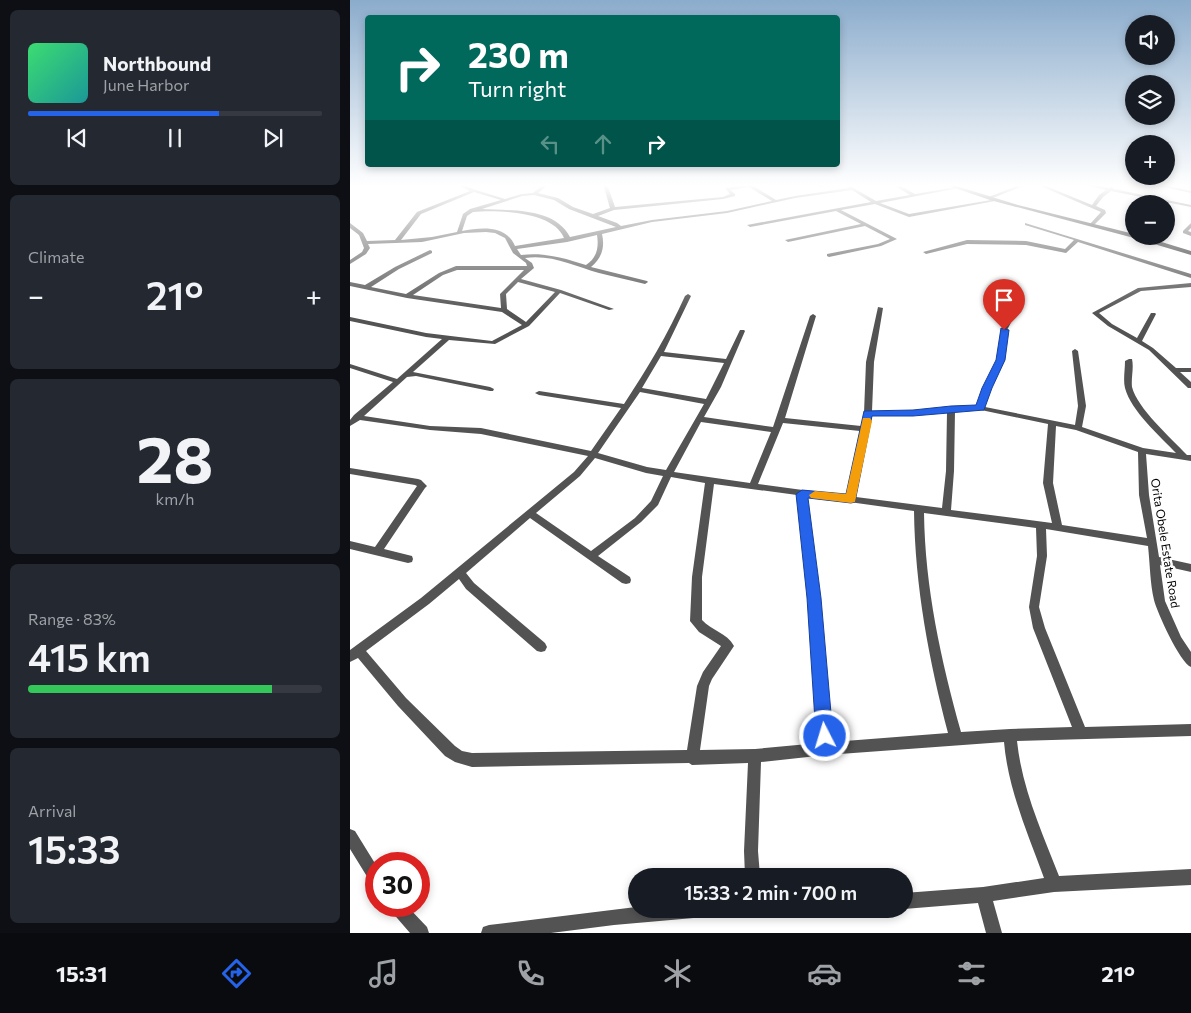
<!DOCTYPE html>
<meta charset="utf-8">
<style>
body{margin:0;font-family:Commissioner,sans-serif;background:#242831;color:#f1f3f6;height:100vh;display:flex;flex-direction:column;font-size:19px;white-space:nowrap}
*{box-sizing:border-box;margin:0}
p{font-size:16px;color:#9ea1a6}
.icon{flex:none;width:28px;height:28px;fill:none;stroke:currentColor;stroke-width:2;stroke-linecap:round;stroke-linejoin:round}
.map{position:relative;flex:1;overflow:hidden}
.details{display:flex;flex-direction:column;gap:10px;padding:10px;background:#0d0f14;width:350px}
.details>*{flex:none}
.top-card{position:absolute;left:15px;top:15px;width:475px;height:152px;border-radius:5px;box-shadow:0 2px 8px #0003;background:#00695c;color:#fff;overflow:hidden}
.tools{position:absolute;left:775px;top:15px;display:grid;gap:10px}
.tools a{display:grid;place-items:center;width:50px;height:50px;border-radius:50%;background:#171b24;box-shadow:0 2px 8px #0003;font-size:25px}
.speed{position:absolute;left:15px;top:852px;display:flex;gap:10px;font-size:25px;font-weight:700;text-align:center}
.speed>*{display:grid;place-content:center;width:65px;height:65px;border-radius:50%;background:#171b24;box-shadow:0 2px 8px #0003;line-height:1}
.speed .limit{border:8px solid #d22;background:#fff;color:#111}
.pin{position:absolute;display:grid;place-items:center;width:42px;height:42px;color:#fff;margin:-51px -21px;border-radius:50% 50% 50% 0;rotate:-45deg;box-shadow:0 0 5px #0007}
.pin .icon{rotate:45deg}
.me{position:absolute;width:55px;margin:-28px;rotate:355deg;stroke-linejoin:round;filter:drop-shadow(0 0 4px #0008)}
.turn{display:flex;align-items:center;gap:18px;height:105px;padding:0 20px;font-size:22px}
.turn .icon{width:65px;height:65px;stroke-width:2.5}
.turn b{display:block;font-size:35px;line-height:42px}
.lanes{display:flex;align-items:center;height:48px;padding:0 20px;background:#0003;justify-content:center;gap:25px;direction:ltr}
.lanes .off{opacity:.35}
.big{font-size:38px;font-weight:600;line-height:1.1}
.details .tile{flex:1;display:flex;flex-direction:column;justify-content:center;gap:8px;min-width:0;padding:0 18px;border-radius:8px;background:#242831}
.details .dial{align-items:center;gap:0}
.dial b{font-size:65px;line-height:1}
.song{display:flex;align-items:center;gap:15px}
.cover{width:60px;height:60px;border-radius:8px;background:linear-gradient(135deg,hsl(140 70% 55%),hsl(180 70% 35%))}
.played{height:5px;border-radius:2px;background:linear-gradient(90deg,#2563eb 65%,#363941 65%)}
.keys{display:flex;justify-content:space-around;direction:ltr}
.heat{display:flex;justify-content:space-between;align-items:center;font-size:28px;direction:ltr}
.charge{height:8px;border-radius:4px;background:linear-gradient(90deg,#34c759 83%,#363941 0)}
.trip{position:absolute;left:278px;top:868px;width:285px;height:50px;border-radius:25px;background:#171b24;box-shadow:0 2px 8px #0003;font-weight:600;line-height:50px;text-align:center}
.menu{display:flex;height:80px;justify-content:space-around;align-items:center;background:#090b0e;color:#9ea1a6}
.menu .icon{width:35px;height:35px}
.menu .current{color:#2563eb}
.menu b{font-size:22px;color:#f1f3f6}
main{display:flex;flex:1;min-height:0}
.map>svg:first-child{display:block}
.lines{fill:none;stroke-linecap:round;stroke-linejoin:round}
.street{fill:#535353;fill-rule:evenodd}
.secondary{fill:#202020;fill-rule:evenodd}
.route{fill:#2563eb;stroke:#184099}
.slow{fill:#f59e0b}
.labels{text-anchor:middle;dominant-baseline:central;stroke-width:5;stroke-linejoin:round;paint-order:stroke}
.street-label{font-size:12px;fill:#000;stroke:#fff}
</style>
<main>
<section class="details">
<div class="tile">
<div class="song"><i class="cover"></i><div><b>Northbound</b><p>June Harbor</p></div></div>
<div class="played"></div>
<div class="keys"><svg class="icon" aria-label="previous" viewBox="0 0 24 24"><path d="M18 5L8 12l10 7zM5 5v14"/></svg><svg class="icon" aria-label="pause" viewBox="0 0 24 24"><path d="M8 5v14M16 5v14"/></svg><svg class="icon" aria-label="next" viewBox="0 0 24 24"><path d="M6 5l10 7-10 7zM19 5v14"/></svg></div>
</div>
<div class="tile"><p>Climate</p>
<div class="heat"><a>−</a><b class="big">21°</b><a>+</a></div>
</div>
<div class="tile dial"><b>28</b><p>km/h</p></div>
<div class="tile"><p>Range · 83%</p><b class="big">415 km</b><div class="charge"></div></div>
<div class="tile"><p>Arrival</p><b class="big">15:33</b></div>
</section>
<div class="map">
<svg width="841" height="933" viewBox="0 0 841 933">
<rect width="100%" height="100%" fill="#fff"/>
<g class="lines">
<!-- street -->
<path class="street" d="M106,184H111L126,190L155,199L172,194L183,193L194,184H199L188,193L208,198L223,207L243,214L260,208L253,184H257L265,207L373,197L380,194L375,188L406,184L404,186L405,187L426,200L445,196L499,188L498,187L500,186L526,201L560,195L542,184H547L565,194L607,187L609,188L530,203L559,214L647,199V200L645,201L559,217L525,204L491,210L547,239L531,246L479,257L477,256V254L528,244L540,239L515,226L438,242L435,240L511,224L486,211L400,227L397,225L521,202L502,190L445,198L377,213L302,222L252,234C255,247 252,258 241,267L297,281L298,282L295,284C280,280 264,277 249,273C225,266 201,254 175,258L182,263L184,268L171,279L211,290L264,309L259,310L210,293L179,326L145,344L99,340L63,372L140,387L144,389L143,391H140L66,376L57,377L14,416L80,426L131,428L241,451L271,408L189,395L185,393L189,391L274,404C297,369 318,334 335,296L338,294L341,296L314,352L376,359L390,330H394L395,331L371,387L354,417L423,427L460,316L463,314L466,316L435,418L511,426L514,413L516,362L528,307L533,308L524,362L522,411H563L601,407L628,406L633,388L647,360L651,330L661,311L664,309L667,311L657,330L655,360L641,388L635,407L725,425L728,406L722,351L725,349L728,351L736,406L732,427L793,448L826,453C810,436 781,411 775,388C773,380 775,370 775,361L779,359H782C784,368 781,378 782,387C787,408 821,438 837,455H841V461L796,454L799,495L809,557L841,564V572L810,565L815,601L831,637L841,652V667C830,663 807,612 804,600C800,583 800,564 798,546L696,529L697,556L689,607L695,628L735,727L841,724V736L667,741C672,789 692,832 709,876L841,869V885L704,892L643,901L652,933H636L628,903L554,909V893L633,887L694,878C678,834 658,789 654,742L476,755L411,762L408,851L410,876H395L394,851L398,763L342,765L339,763L122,767L105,762L95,756L48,706L8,658L0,662V650L71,598L224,472L238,456L131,434L80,430L10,420L0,426V420L4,415L43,382L0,368V364L47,379L92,339L76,337L0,321V317L76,333L142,341L172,325L152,312L57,298L0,286V282L15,285L45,267L80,250L82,251V253L49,269L21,287L56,294L89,273L106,266H177L176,263L163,253L155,238L145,233L136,232L114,233L72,242L18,244L20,248L16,254L0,264V260L12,252L14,248L9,235L0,228V223L13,233L17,241L45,240L67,212L120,191ZM399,187L422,201L377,211L302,220L271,226L267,223L248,216L264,210L373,199L385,196V194L380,190ZM124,192L151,200L120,209L113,214L107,232L82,237L51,240L71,214ZM184,195L204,200L219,209L266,227L220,237C204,207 161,211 132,209L172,196ZM123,212C148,210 203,211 214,238L165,246C156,225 132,227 112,231L117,216ZM247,235C249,247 247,258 236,265C214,258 194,252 171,255L167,249L217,242ZM107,270H174L150,294L151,308L63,295L93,275ZM168,282L205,292L176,322L157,309L156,294ZM311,356L374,363L356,399L292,388ZM290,392L354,404L316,470L297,467L248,453ZM631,410L698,424L693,483L702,523L601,510L604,471L605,411ZM597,412L596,471L592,508L506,497L522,415H563ZM351,422L421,432L400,483L324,472ZM433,423L510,431L497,496L408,484ZM706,426L726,430L788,452L789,495L797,538L712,525L703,483ZM245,458L296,473L313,476L301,501L285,518L241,551L186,513L230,476ZM321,477L355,483L342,577L340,621L349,632L371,646L353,672L347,686L337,750L122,753L112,751L105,746L56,698L16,651L79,604L109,579L116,589L187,651L191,652L195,651L197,647L195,643L124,583L116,573L180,518L272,583L276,584L280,583L281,580L280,577L248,556L291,522L308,505ZM364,484L447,495L459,598L469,743L405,749L350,750L359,686L362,679L384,646C377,633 361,630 352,620V577ZM456,496L564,511C565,587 579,660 598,733L482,742L469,598ZM574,513L686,528L687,556L679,607L683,628L722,727L660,729L611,732C591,660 575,588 574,513Z
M473,184H480L470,187L468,186Z
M672,184H678L640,199L636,198Z
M686,184H691L742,205L749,195L756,190L732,184H739L759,188L762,187L764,189L841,205V207L761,191L753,197L746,206L755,210L756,213L743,226L740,224L751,212Z
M801,184H808L841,191V193Z
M675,223L841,274V278L728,242L716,253L676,245L617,244L576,254L573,252L617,240L676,241L715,249L724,240L675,225Z
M841,223V228L838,231L841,232V236L833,233V231Z
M841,283V287L791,291L749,313L762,324L787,338L801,313H805L806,314L792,341L803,348L826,368H841V372H830L841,382V388H838L799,350L758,326L742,313L788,288Z
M0,468L68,479L71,480L77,486L75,488L34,549L62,556L63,559L62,562L58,563L0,549V541L25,547L67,486L65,485L0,474Z
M0,829L5,831L26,865V885L21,883L0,849Z
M38,906H57L77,927L79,933H60L41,911Z
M286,907V909H363L360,914L355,917L264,925L201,933H131L133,927L139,925Z"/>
<!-- secondary -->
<path class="secondary" d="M593,184H600L668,205L784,234V236H792L841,251V255L784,238L640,200Z"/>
</g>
<!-- sky -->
<linearGradient id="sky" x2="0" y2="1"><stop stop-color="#8baccc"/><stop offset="0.59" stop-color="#fff"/><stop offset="1" stop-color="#fff" stop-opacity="0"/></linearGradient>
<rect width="841" height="314" fill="url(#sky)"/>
<!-- route -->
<path class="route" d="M651,328L659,330L655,360L642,388L634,410L563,416H522L505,502L501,503L458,498L471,598L483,736L481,742L475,744L469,742L466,736L457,598L446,494L452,490L496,494L514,411L563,410L601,406L626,405L632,388L646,360Z"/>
<!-- slow -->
<path class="slow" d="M513,418H520L522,421L505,502L501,503L461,498L459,495L465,491L496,494Z"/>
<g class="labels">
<!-- street labels -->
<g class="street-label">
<text transform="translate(816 543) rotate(81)">Orita Obele Estate Road</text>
</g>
</g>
</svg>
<div class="tools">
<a><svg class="icon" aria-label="sound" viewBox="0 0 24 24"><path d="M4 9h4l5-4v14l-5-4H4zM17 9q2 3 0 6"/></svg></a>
<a><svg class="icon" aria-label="layers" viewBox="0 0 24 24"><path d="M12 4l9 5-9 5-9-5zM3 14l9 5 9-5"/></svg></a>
<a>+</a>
<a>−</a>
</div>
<div class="speed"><div class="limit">30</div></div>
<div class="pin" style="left:654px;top:330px;background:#d93025"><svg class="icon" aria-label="arrive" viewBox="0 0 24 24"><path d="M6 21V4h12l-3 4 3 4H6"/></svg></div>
<svg class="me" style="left:475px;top:736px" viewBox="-20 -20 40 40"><circle r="17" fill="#2563eb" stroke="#fff" stroke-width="3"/><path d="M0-11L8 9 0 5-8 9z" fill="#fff"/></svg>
<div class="trip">15:33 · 2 min · 700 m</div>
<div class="top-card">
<div class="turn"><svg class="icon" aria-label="right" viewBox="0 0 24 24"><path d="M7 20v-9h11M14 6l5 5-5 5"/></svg><div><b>230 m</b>Turn right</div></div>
<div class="lanes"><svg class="icon off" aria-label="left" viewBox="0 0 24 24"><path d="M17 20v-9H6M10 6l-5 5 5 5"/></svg><svg class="icon off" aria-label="ahead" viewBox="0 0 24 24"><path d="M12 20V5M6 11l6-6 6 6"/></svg><svg class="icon" aria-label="right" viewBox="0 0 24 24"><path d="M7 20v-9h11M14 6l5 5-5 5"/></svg></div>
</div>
</div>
</main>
<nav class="menu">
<b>15:31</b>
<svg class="icon current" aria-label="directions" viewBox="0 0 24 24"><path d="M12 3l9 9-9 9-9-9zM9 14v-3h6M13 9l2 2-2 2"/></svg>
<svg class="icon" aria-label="music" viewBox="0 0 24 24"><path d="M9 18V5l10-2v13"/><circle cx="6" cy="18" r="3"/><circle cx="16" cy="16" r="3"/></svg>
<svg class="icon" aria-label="phone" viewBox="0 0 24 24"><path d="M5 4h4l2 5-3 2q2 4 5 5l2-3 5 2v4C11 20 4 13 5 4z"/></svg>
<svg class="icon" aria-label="climate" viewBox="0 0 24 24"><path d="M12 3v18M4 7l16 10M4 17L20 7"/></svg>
<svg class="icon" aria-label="car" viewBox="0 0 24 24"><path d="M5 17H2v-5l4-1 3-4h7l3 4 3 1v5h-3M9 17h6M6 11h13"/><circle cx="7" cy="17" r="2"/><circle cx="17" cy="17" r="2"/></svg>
<svg class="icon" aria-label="filters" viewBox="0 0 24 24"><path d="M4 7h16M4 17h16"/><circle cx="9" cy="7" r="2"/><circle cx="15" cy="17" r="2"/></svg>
<b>21°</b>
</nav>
